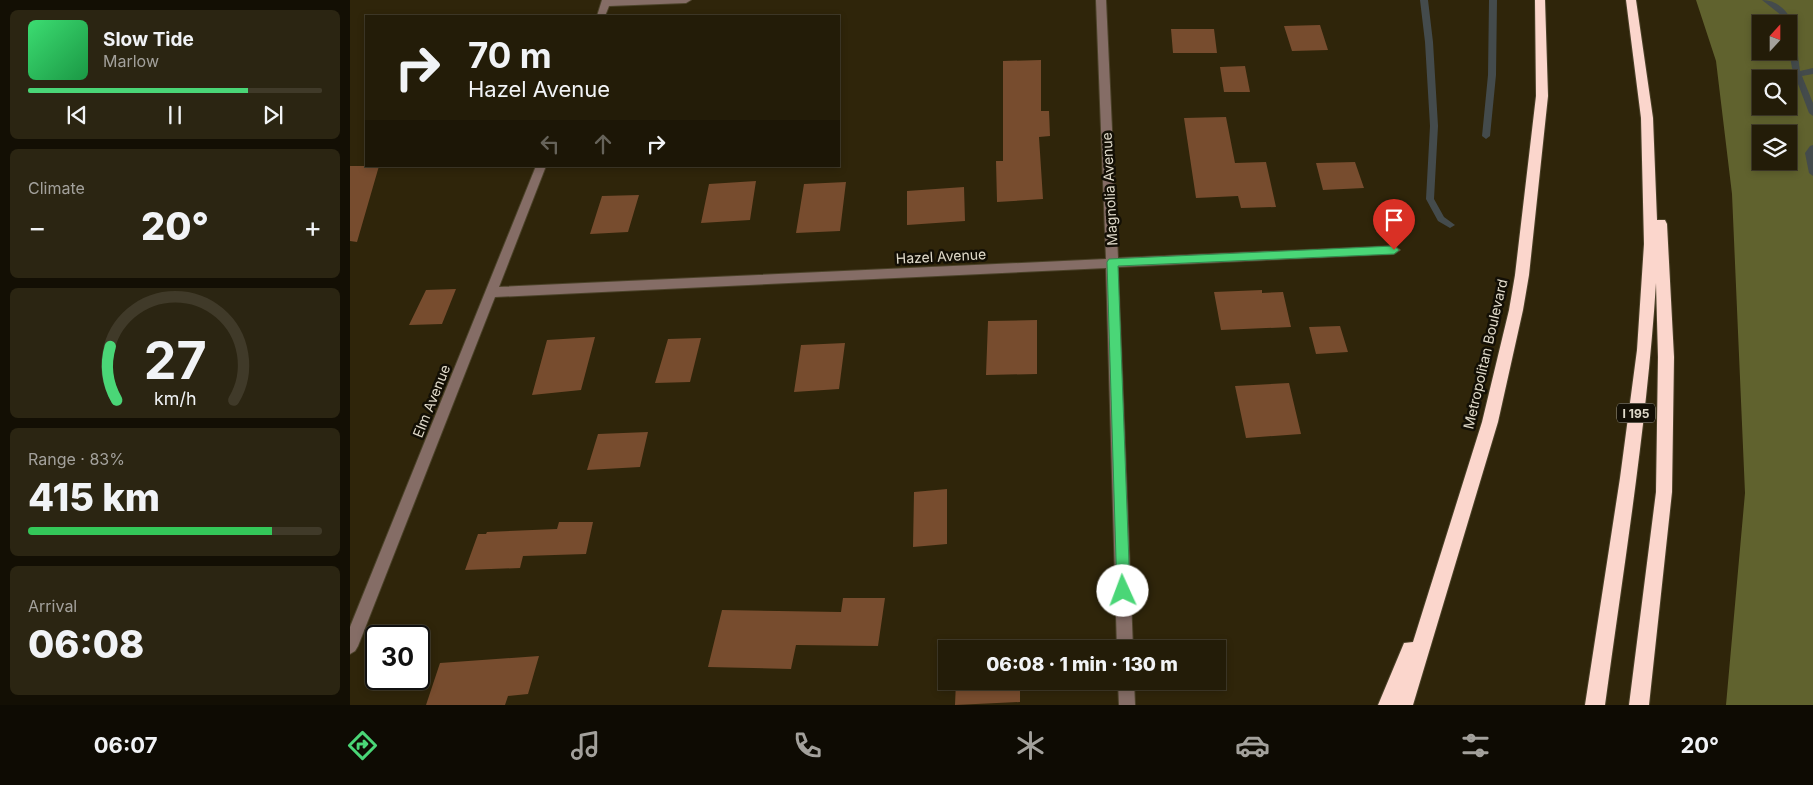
<!DOCTYPE html>
<meta charset="utf-8">
<style>
body{margin:0;font-family:Inter,sans-serif;background:#2b2512;color:#f1f3f6;height:100vh;display:flex;flex-direction:column;font-size:19px;white-space:nowrap}
*{box-sizing:border-box;margin:0}
p{font-size:16px;color:#a3a19c}
.icon{flex:none;width:28px;height:28px;fill:none;stroke:currentColor;stroke-width:2;stroke-linecap:round;stroke-linejoin:round}
.map{position:relative;flex:1;overflow:hidden}
.sheet{display:flex;flex-direction:column;gap:10px;padding:10px;background:#130f04;width:350px}
.sheet>*{flex:none}
.top-card{position:absolute;left:15px;top:15px;width:475px;height:152px;border-radius:0px;box-shadow:0 2px 8px #0003,0 0 0 1px #403a29;background:#231c08;color:#f1f3f6;overflow:hidden}
.needle{width:32px;rotate:21deg}
.tools{position:absolute;left:1402px;top:15px;display:grid;gap:10px}
.tools a{display:grid;place-items:center;width:45px;height:45px;border-radius:0px;background:#231c08;box-shadow:0 2px 8px #0003,0 0 0 1px #403a29;font-size:25px}
.speed{position:absolute;left:15px;top:625px;display:flex;gap:10px;font-size:25px;font-weight:700;text-align:center}
.speed>*{display:grid;place-content:center;width:65px;height:65px;border-radius:50%;background:#231c08;box-shadow:0 2px 8px #0003,0 0 0 1px #403a29;line-height:1}
.speed .limit{border:2px solid #111;border-radius:8px;background:#fff;color:#111}
.pin{position:absolute;display:grid;place-items:center;width:42px;height:42px;color:#fff;margin:-51px -21px;border-radius:50% 50% 50% 0;rotate:-45deg;box-shadow:0 0 5px #0007}
.pin .icon{rotate:45deg}
.me{position:absolute;width:55px;margin:-28px;rotate:358deg;stroke-linejoin:round;filter:drop-shadow(0 0 4px #0008)}
.turn{display:flex;align-items:center;gap:18px;height:105px;padding:0 20px;font-size:22px}
.turn .icon{width:65px;height:65px;stroke-width:2.5}
.turn b{display:block;font-size:35px;line-height:42px}
.lanes{display:flex;align-items:center;height:48px;padding:0 20px;background:#0003;justify-content:center;gap:25px;direction:ltr}
.lanes .off{opacity:.35}
.big{font-size:38px;font-weight:800;line-height:1.1}
.sheet .widget{flex:1;display:flex;flex-direction:column;justify-content:center;gap:8px;min-width:0;padding:0 18px;border-radius:8px;background:#2b2512}
.sheet .dial{align-items:center;gap:0}
.dial svg{height:130px;overflow:visible;fill:none;stroke:#403a29;stroke-width:7;stroke-linecap:round;text-anchor:middle}
.dial text{fill:#f1f3f6;stroke:none}
.song{display:flex;align-items:center;gap:15px}
.cover{width:60px;height:60px;border-radius:8px;background:linear-gradient(135deg,hsl(140 70% 55%),hsl(140 70% 35%))}
.played{height:5px;border-radius:2px;background:linear-gradient(90deg,#4ad677 75%,#403a29 75%)}
.keys{display:flex;justify-content:space-around;direction:ltr}
.heat{display:flex;justify-content:space-between;align-items:center;font-size:28px;direction:ltr}
.charge{height:8px;border-radius:4px;background:linear-gradient(90deg,#34c759 83%,#403a29 0)}
.trip{position:absolute;left:588px;top:640px;width:288px;height:50px;border-radius:0px;background:#231c08;box-shadow:0 2px 8px #0003,0 0 0 1px #403a29;font-weight:800;line-height:50px;text-align:center}
.tab-bar{display:flex;height:80px;justify-content:space-around;align-items:center;background:#0e0b03;color:#a3a19c}
.tab-bar .icon{width:35px;height:35px}
.tab-bar .current{color:#4ad677}
.tab-bar b{font-size:22px;color:#f1f3f6}
main{display:flex;flex:1;min-height:0}
.map>svg:first-child{display:block}
.forest{fill:#60622e;fill-rule:evenodd}
.lines{fill:none;stroke-linecap:round;stroke-linejoin:round}
.stream{fill:#444b4c;fill-rule:evenodd}
.building{fill:#774c2e}
.minor-casing{stroke:#4b4229;stroke-width:2}
.highway-casing{stroke:#4b4229;stroke-width:2}
.minor{fill:#856d66;fill-rule:evenodd}
.highway{fill:#fbd6cc;fill-rule:evenodd}
.route{fill:#4ad677;stroke:#308b4d}
.labels{text-anchor:middle;dominant-baseline:central;stroke-width:5;stroke-linejoin:round;paint-order:stroke}
.shield{fill:#130f05;stroke:#a29d8f;stroke-width:1}
.shield-label{font-size:12px;font-weight:bold;fill:#e0daca}
.street-label{font-size:14px;fill:#e0daca;stroke:#130f05}
</style>
<main>
<section class="sheet">
<div class="widget">
<div class="song"><i class="cover"></i><div><b>Slow Tide</b><p>Marlow</p></div></div>
<div class="played"></div>
<div class="keys"><svg class="icon" aria-label="previous" viewBox="0 0 24 24"><path d="M18 5L8 12l10 7zM5 5v14"/></svg><svg class="icon" aria-label="pause" viewBox="0 0 24 24"><path d="M8 5v14M16 5v14"/></svg><svg class="icon" aria-label="next" viewBox="0 0 24 24"><path d="M6 5l10 7-10 7zM19 5v14"/></svg></div>
</div>
<div class="widget"><p>Climate</p>
<div class="heat"><a>−</a><b class="big">20°</b><a>+</a></div>
</div>
<div class="widget dial"><svg viewBox="0 0 100 80">
<path d="M14 69A42 42 0 1 1 86 69"/>
<path d="M14 69A42 42 0 0 1 10 36" stroke="#4ad677"/>
<text x="50" y="56" font-size="32" font-weight="700">27</text>
<text x="50" y="72" font-size="11">km/h</text>
</svg></div>
<div class="widget"><p>Range · 83%</p><b class="big">415 km</b><div class="charge"></div></div>
<div class="widget"><p>Arrival</p><b class="big">06:08</b></div>
</section>
<div class="map">
<svg width="1463" height="705" viewBox="0 0 1463 705">
<rect width="100%" height="100%" fill="#2f250a"/>
<!-- forest -->
<path class="forest" d="M1346,0H1463V705H1376L1395,493L1382,194L1366,61ZM1411,24H1439V51H1411ZM1411,79H1439V106H1411ZM1411,134H1439V161H1411Z"/>
<g class="lines">
<!-- stream -->
<path class="stream" d="M1070,0H1078L1083,42L1088,126L1084,199L1094,217L1105,225L1100,228L1088,221L1076,199L1080,126L1075,42Z
M1139,0H1147L1146,75L1140,136L1136,139L1132,136L1138,75Z
M1412,0C1428,0 1439,12 1444,26L1450,71L1463,68V74L1452,76L1463,103V116L1459,113L1442,68L1439,51V24H1436L1431,15Z
M1463,145V176L1459,173L1455,153L1460,146Z"/>
</g>
<!-- building -->
<path class="building" d="M970,25L978,50L942,51L934,26Z
M821,29H864L867,53H823Z
M691,60V111H699L700,136L689,137L693,199L647,202L646,161H653V61Z
M895,66L900,92H874L870,67Z
M876,117L885,163L916,162L926,207L891,208L888,196L846,198L834,118Z
M1005,162L1014,188L973,190L966,163Z
M0,166H29L7,242L0,241Z
M406,181L400,220L351,223L359,184Z
M496,182L490,231L446,233L454,184Z
M614,187L615,221L557,225V191Z
M289,195L278,232L240,234L252,196Z
M106,289L92,324L59,325L76,290Z
M912,290V293L933,292L941,327L871,330L864,292Z
M687,320V374L636,375L638,321Z
M990,326L998,352L966,354L959,327Z
M245,337L231,390L182,395L197,340Z
M351,338L340,382L305,383L318,339Z
M495,343L489,389L444,392L451,345Z
M939,383L951,434L896,438L885,386Z
M298,432L290,467L237,470L248,434Z
M597,489V544L563,547L564,492Z
M209,522H243L236,554L173,556L170,568L115,570L128,534H136L137,532L207,529Z
M493,598H535L528,646L446,645L441,669L358,667L372,610L491,612Z
M669,640V649H607V643Z
M189,656L178,694L158,696L155,705H76L90,663Z
M606,681H670V702L605,705Z"/>
<g class="lines">
<defs>
<path id="minor" d="M252,0H341L336,3L259,6L255,16H247Z
M746,0H756L768,258L1044,246L1050,250L1044,254L768,267L783,649H767L756,268L145,297L8,646L5,651L0,654V627L186,166H196L149,287L756,259Z
M768,681H784L785,705H769Z"/>
<path id="highway" d="M1185,0H1195L1198,96L1179,275L1173,310L1148,422L1063,705H1028L1054,643L1063,642L1132,422L1159,310L1165,275L1186,96Z
M1276,0H1286L1303,118L1307,220H1315L1317,224L1324,357L1322,492L1299,705H1279L1306,492L1308,357L1306,283C1297,424 1274,565 1255,705H1235L1270,478L1287,350L1294,244L1291,118Z"/>
</defs>
<!-- minor casing -->
<use href="#minor" class="minor-casing"/>
<!-- highway casing -->
<use href="#highway" class="highway-casing"/>
<!-- minor -->
<use href="#minor" class="minor"/>
<!-- highway -->
<use href="#highway" class="highway"/>
</g>
<!-- route -->
<path class="route" d="M1044,246L1049,250L1044,254L768,266L780,591L778,596L773,597L768,596L767,591L757,262L759,259Z"/>
<g class="labels">
<!-- shield labels -->
<rect class="shield" x="1267" y="403.5" width="38" height="19" rx="4"/>
<g class="shield-label">
<text x="1286" y="413">I 195</text>
</g>
<!-- street labels -->
<g class="street-label">
<text transform="translate(759 189) rotate(-93)">Magnolia Avenue</text>
<text transform="translate(591 256) rotate(-3)">Hazel Avenue</text>
<text transform="translate(1135 354) rotate(-77)">Metropolitan Boulevard</text>
<text transform="translate(81 401) rotate(-68)">Elm Avenue</text>
</g>
</g>
</svg>
<div class="tools">
<a><svg class="needle" viewBox="-14 -14 28 28"><path d="M0-13l5 13h-10z" fill="#e53935"/><path d="M0 13l5-13h-10z" fill="#a3a19c"/></svg></a>
<a><svg class="icon" aria-label="search" viewBox="0 0 24 24"><circle cx="10" cy="10" r="6"/><path d="M15 15l6 6"/></svg></a>
<a><svg class="icon" aria-label="layers" viewBox="0 0 24 24"><path d="M12 4l9 5-9 5-9-5zM3 14l9 5 9-5"/></svg></a>
</div>
<div class="speed"><div class="limit">30</div></div>
<div class="pin" style="left:1044px;top:250px;background:#d93025"><svg class="icon" aria-label="arrive" viewBox="0 0 24 24"><path d="M6 21V4h12l-3 4 3 4H6"/></svg></div>
<svg class="me" style="left:773px;top:591px" viewBox="-20 -20 40 40"><circle r="19" fill="#fff"/><path d="M0-13L10 11 0 6-10 11z" fill="#4ad677"/></svg>
<div class="trip">06:08 · 1 min · 130 m</div>
<div class="top-card">
<div class="turn"><svg class="icon" aria-label="right" viewBox="0 0 24 24"><path d="M7 20v-9h11M14 6l5 5-5 5"/></svg><div><b>70 m</b>Hazel Avenue</div></div>
<div class="lanes"><svg class="icon off" aria-label="left" viewBox="0 0 24 24"><path d="M17 20v-9H6M10 6l-5 5 5 5"/></svg><svg class="icon off" aria-label="ahead" viewBox="0 0 24 24"><path d="M12 20V5M6 11l6-6 6 6"/></svg><svg class="icon" aria-label="right" viewBox="0 0 24 24"><path d="M7 20v-9h11M14 6l5 5-5 5"/></svg></div>
</div>
</div>
</main>
<nav class="tab-bar">
<b>06:07</b>
<svg class="icon current" aria-label="directions" viewBox="0 0 24 24"><path d="M12 3l9 9-9 9-9-9zM9 14v-3h6M13 9l2 2-2 2"/></svg>
<svg class="icon" aria-label="music" viewBox="0 0 24 24"><path d="M9 18V5l10-2v13"/><circle cx="6" cy="18" r="3"/><circle cx="16" cy="16" r="3"/></svg>
<svg class="icon" aria-label="phone" viewBox="0 0 24 24"><path d="M5 4h4l2 5-3 2q2 4 5 5l2-3 5 2v4C11 20 4 13 5 4z"/></svg>
<svg class="icon" aria-label="climate" viewBox="0 0 24 24"><path d="M12 3v18M4 7l16 10M4 17L20 7"/></svg>
<svg class="icon" aria-label="car" viewBox="0 0 24 24"><path d="M5 17H2v-5l4-1 3-4h7l3 4 3 1v5h-3M9 17h6M6 11h13"/><circle cx="7" cy="17" r="2"/><circle cx="17" cy="17" r="2"/></svg>
<svg class="icon" aria-label="filters" viewBox="0 0 24 24"><path d="M4 7h16M4 17h16"/><circle cx="9" cy="7" r="2"/><circle cx="15" cy="17" r="2"/></svg>
<b>20°</b>
</nav>
